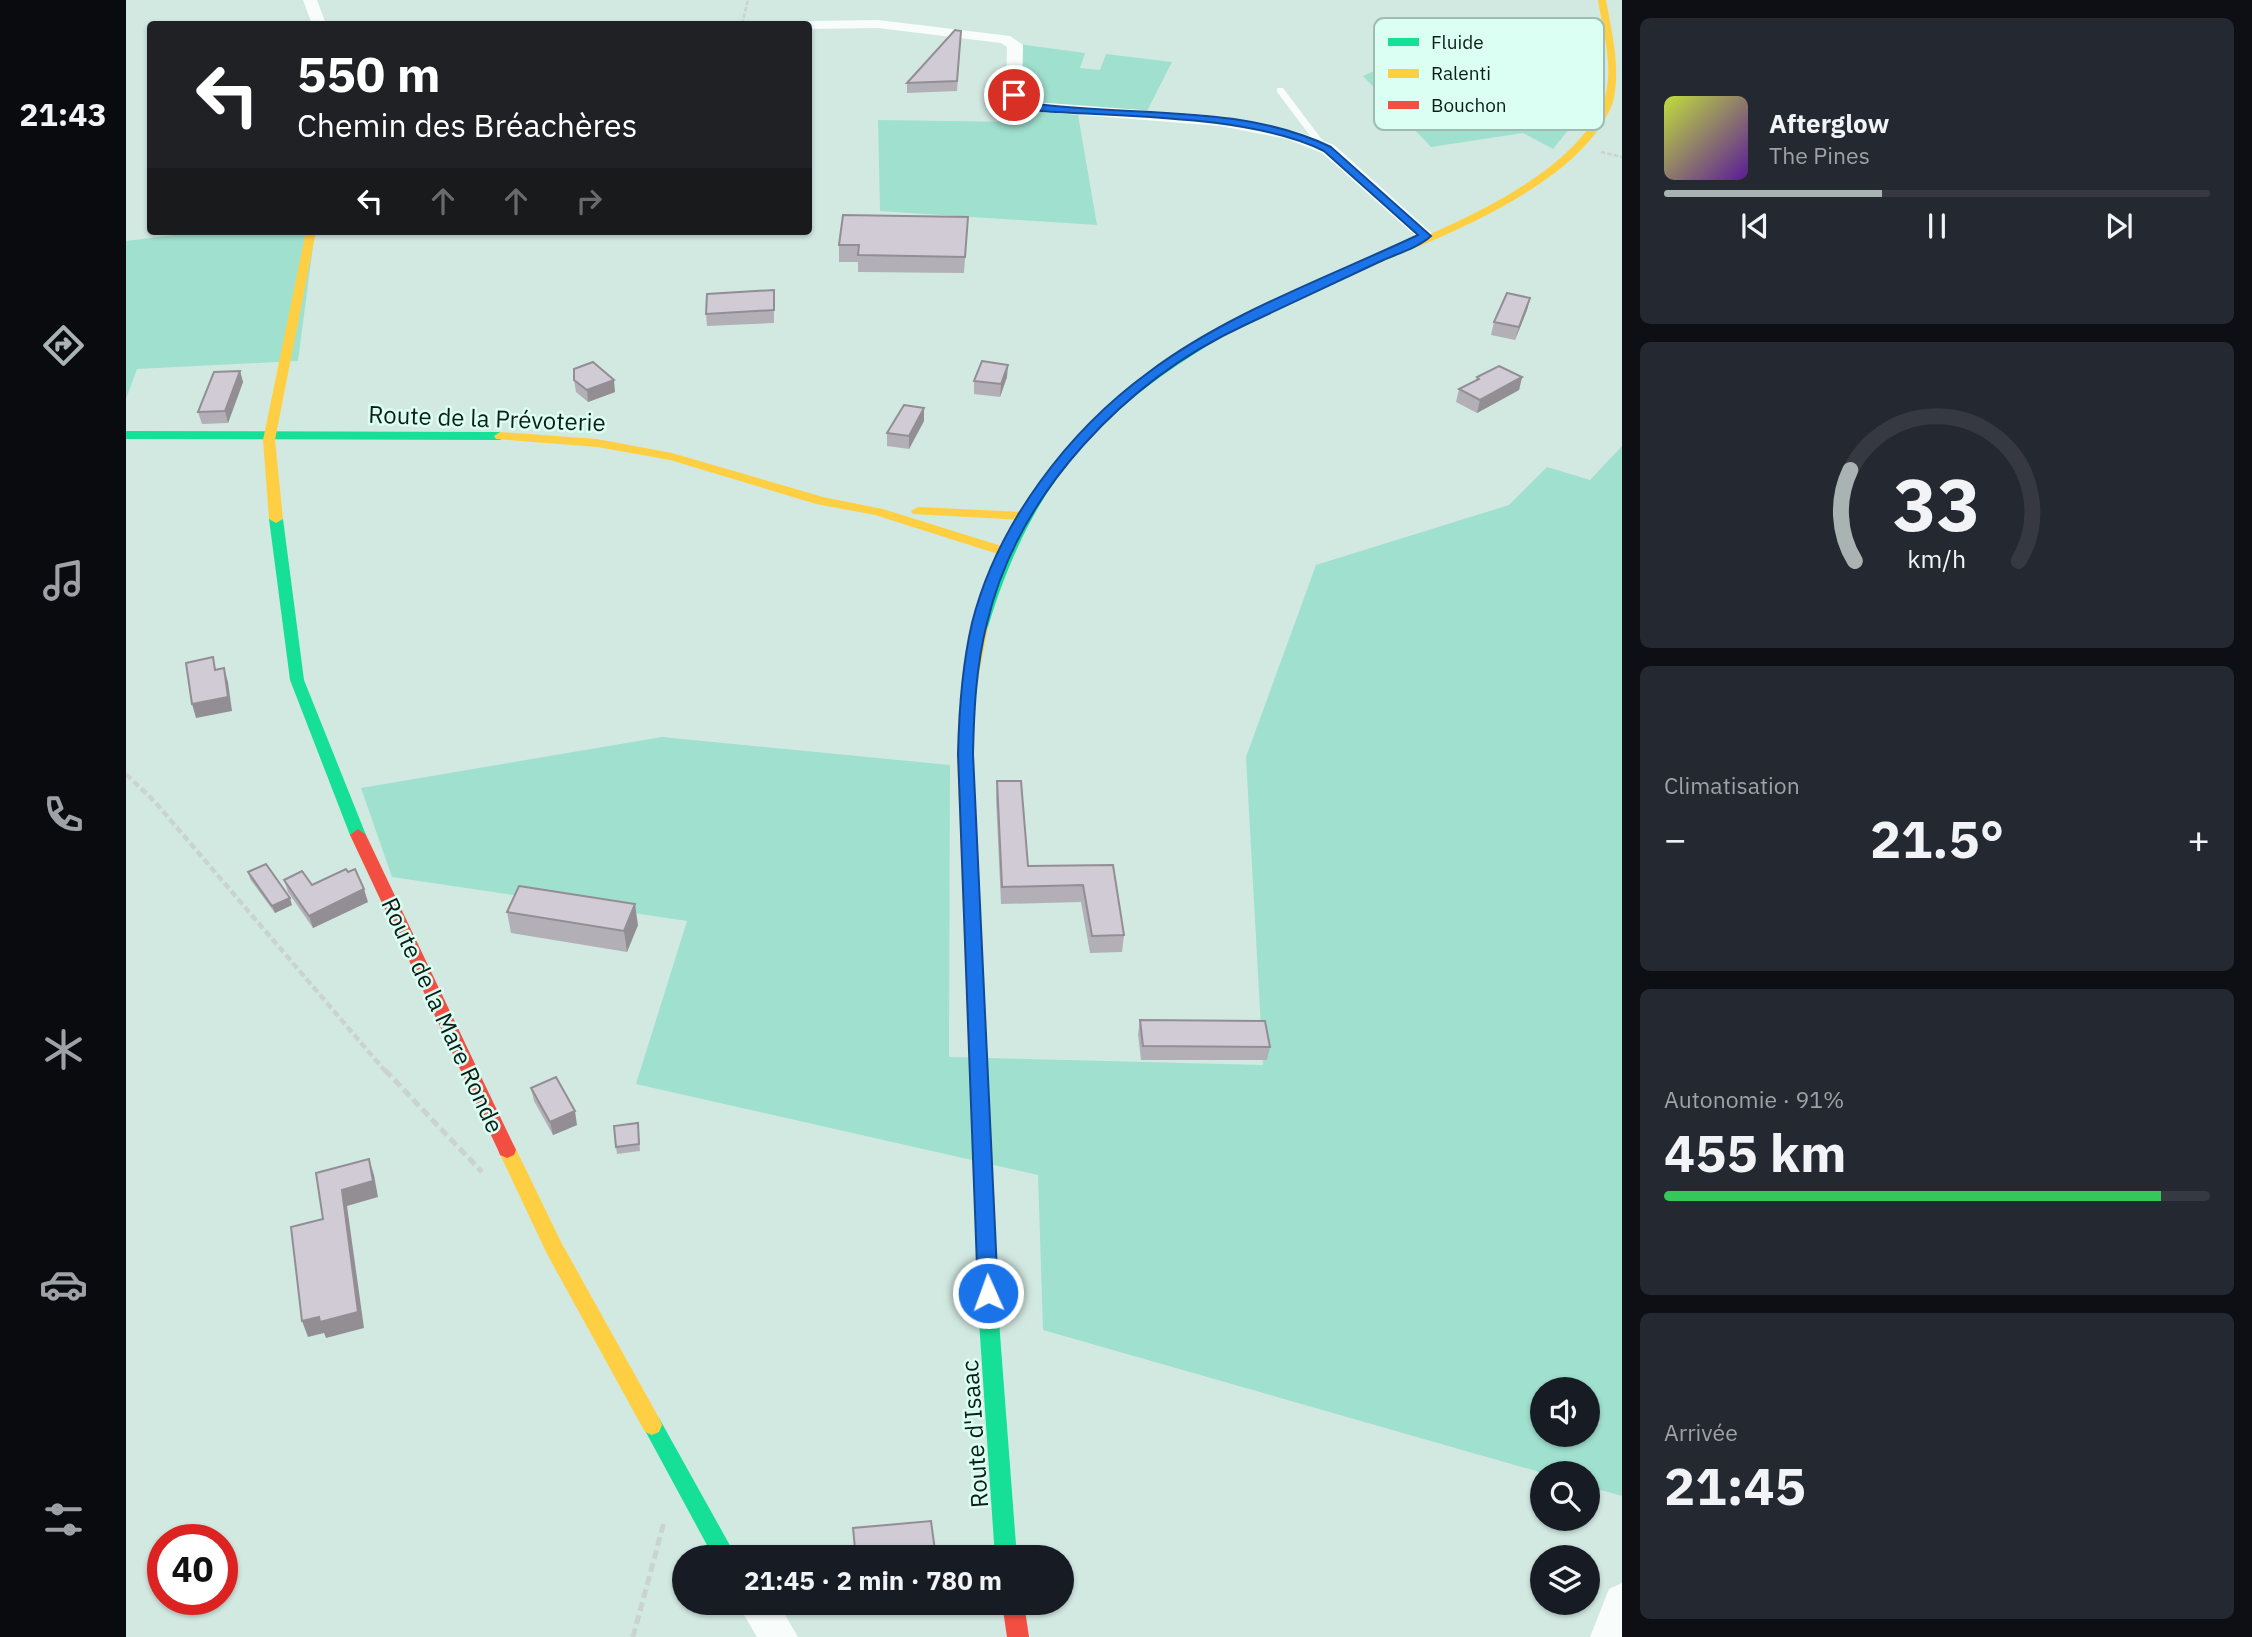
<!DOCTYPE html>
<html lang="fr">
<meta charset="utf-8">
<style>
body{margin:0;font-family:"IBM Plex Sans",sans-serif;background:#242831;color:#f1f3f6;height:100vh;display:flex;flex-direction:column;font-size:26px;white-space:nowrap}
*{box-sizing:border-box;margin:0}
p{font-size:23px;color:#9ea1a6}
.icon{flex:none;width:38px;height:38px;fill:none;stroke:currentColor;stroke-width:2;stroke-linecap:round;stroke-linejoin:round}
.map{position:relative;flex:1;overflow:hidden}
.side{display:flex;flex-direction:column;gap:18px;padding:18px;background:#0d0f14;width:630px}
.side>*{flex:none}
.guide{position:absolute;left:21px;top:21px;width:665px;height:214px;border-radius:7px;box-shadow:0 2px 5px #0004;background:#202124;color:#fff;overflow:hidden}
.tools{position:absolute;left:1404px;top:1377px;display:grid;gap:14px}
.tools a{display:grid;place-items:center;width:70px;height:70px;border-radius:50%;background:#171b24;box-shadow:0 2px 5px #0004;font-size:35px}
.speed{position:absolute;left:21px;top:1524px;display:flex;gap:14px;font-size:35px;font-weight:700;text-align:center}
.speed>*{display:grid;place-content:center;width:91px;height:91px;border-radius:50%;background:#171b24;box-shadow:0 2px 5px #0004;line-height:1}
.speed .limit{border:10px solid #d22;background:#fff;color:#111}
.pin{position:absolute;display:grid;place-items:center;width:60px;height:60px;color:#fff;margin:-30px;border:4px solid #fff;border-radius:50%;box-shadow:0 2px 7px #0007}
.me{position:absolute;width:77px;margin:-38px;rotate:358deg;stroke-linejoin:round;filter:drop-shadow(0 0 5px #0008)}
.turn{display:flex;align-items:center;gap:24px;height:147px;padding:0 35px;font-size:32px}
.turn .icon{width:91px;height:91px;stroke-width:2.5}
.turn b{display:block;font-size:49px;line-height:60px}
.lanes{display:flex;align-items:center;height:66px;padding:0 35px;background:#0003;justify-content:center;gap:35px;direction:ltr}
.lanes .off{opacity:.35}
.big{font-size:52px;font-weight:700;line-height:1.1}
.side .tile{flex:1;display:flex;flex-direction:column;justify-content:center;gap:10px;min-width:0;padding:0 24px;border-radius:10px;background:#242831}
.side .dial{align-items:center;gap:0}
.dial svg{height:182px;overflow:visible;fill:none;stroke:#363941;stroke-width:7;stroke-linecap:round;text-anchor:middle}
.dial text{fill:#f1f3f6;stroke:none}
.song{display:flex;align-items:center;gap:21px}
.cover{width:84px;height:84px;border-radius:10px;background:linear-gradient(135deg,hsl(70 70% 55%),hsl(270 70% 35%))}
.played{height:7px;border-radius:4px;background:linear-gradient(90deg,#a9b3b2 40%,#363941 40%)}
.keys{display:flex;justify-content:space-around;direction:ltr}
.heat{display:flex;justify-content:space-between;align-items:center;font-size:38px;direction:ltr}
.charge{height:10px;border-radius:5px;background:linear-gradient(90deg,#34c759 91%,#363941 0)}
.trip{position:absolute;left:546px;top:1545px;width:402px;height:70px;border-radius:35px;background:#171b24;box-shadow:0 2px 5px #0004;font-weight:700;line-height:70px;text-align:center}
main{display:flex;flex:1;min-height:0}
.tab-bar{display:flex;flex-direction:column;width:126px;justify-content:space-around;align-items:center;background:#090b0e;color:#9ea1a6}
.tab-bar .icon{width:49px;height:49px}
.tab-bar .active{color:#a9b3b2}
.tab-bar b{font-size:32px;color:#f1f3f6}
.map>svg:first-child{display:block}
.green{fill:#a0e0cf;fill-rule:evenodd}
.lines{fill:none;stroke-linecap:round;stroke-linejoin:round}
.path-far2{stroke:#cbd3d0;stroke-width:2.5;stroke-dasharray:4.5 2;stroke-linecap:butt}
.path-far1{stroke:#cbd3d0;stroke-width:4.5;stroke-dasharray:7 3.5;stroke-linecap:butt}
.path{stroke:#cbd3d0;stroke-width:5;stroke-dasharray:9 4.5;stroke-linecap:butt}
.lane{fill:#f8fcfb;fill-rule:evenodd}
.street{fill:#f8fcfb;fill-rule:evenodd}
.fast{fill:#16e098;fill-rule:evenodd}
.slow{fill:#ffcf43;fill-rule:evenodd}
.jam{fill:#f24e42;fill-rule:evenodd}
.wall{fill:#b3afb6}
.shaded-wall{fill:#928e94}
.building{fill:#d0cbd4;stroke:#928e94;stroke-width:2}
.route{fill:#1a73e8;stroke:#114b97;stroke-width:2}
.labels{text-anchor:middle;dominant-baseline:central;stroke-width:5;stroke-linejoin:round;paint-order:stroke}
.street-label{font-size:24px;fill:#0d1e19;stroke:#dcfff4}
.key{fill:#dcfff4;stroke:#9ebcb2;stroke-width:2}
.key-label{font-size:19px;fill:#0d1e19}
</style>
<main>
<nav class="tab-bar">
<b>21:43</b>
<svg class="icon active" aria-label="directions" viewBox="0 0 24 24"><path d="M12 3l9 9-9 9-9-9zM9 14v-3h6M13 9l2 2-2 2"/></svg>
<svg class="icon" aria-label="music" viewBox="0 0 24 24"><path d="M9 18V5l10-2v13"/><circle cx="6" cy="18" r="3"/><circle cx="16" cy="16" r="3"/></svg>
<svg class="icon" aria-label="phone" viewBox="0 0 24 24"><path d="M5 4h4l2 5-3 2q2 4 5 5l2-3 5 2v4C11 20 4 13 5 4z"/></svg>
<svg class="icon" aria-label="climate" viewBox="0 0 24 24"><path d="M12 3v18M4 7l16 10M4 17L20 7"/></svg>
<svg class="icon" aria-label="car" viewBox="0 0 24 24"><path d="M5 17H2v-5l4-1 3-4h7l3 4 3 1v5h-3M9 17h6M6 11h13"/><circle cx="7" cy="17" r="2"/><circle cx="17" cy="17" r="2"/></svg>
<svg class="icon" aria-label="filters" viewBox="0 0 24 24"><path d="M4 7h16M4 17h16"/><circle cx="9" cy="7" r="2"/><circle cx="15" cy="17" r="2"/></svg>
</nav>
<div class="map">
<svg width="1496" height="1637" viewBox="0 0 1496 1637">
<rect width="100%" height="100%" fill="#d2e9e2"/>
<!-- green -->
<path class="green" d="M892,44L959,53L954,68L974,70L980,54L1046,62L1020,113L905,103L895,97Z
M1298,48L1467,75L1468,98L1427,149L1397,133L1305,147L1237,76Z
M891,110L952,115L971,225L754,211L752,120L894,122Z
M80,231H189L172,361L11,369L0,399V241Z
M1496,446V1496L1461,1486V1474L1417,1473L917,1330L912,1175L510,1084L561,921L266,877L235,788L536,737L824,765L823,1057L1137,1065L1120,757L1190,565L1383,505L1421,467L1464,480ZM1416,1390H1461V1435H1416Z"/>
<g class="lines">
<!-- path-far2 -->
<path class="path-far2" d="M616,24L622,0
M1475,152L1496,157"/>
<!-- path-far1 -->
<path class="path-far1" d="M0,774L29,802L260,1072"/>
<!-- path -->
<path class="path" d="M259,1070L356,1172
M507,1637L538,1522"/>
<!-- lane -->
<path class="lane" d="M1151,88H1157L1200,145V149H1194L1151,92Z"/>
<!-- street -->
<path class="street" d="M177,0H191L200,24H186Z
M752,20L884,36L897,45L896,93L909,102L1094,116L1173,132L1208,145L1309,236L1306,240H1294L1196,153L1161,139L1094,126L905,111L880,95L881,47L875,43L752,28L682,29V24H675L682,21Z
M1496,1583V1637H1464L1483,1589Z
M611,1603H652L672,1637H631Z"/>
<!-- fast -->
<path class="fast" d="M1190,281L1200,283C1189,293 1171,298 1157,304C1136,314 1116,325 1096,337C969,412 905,485 862,627L860,630H850L848,627C859,592 870,555 888,523C958,402 1067,337 1190,281Z
M0,431L374,432L380,436L374,440L0,439Z
M150,515L157,519L178,680L240,835L232,841L224,835L164,680L143,519Z
M855,1132L862,1135L864,1140L873,1321L891,1558H869L853,1321L846,1140L848,1135Z
M526,1415L533,1418L611,1558H588L516,1425L519,1418Z"/>
<!-- slow -->
<path class="slow" d="M1472,0H1480C1486,33 1496,73 1486,105C1448,196 1283,249 1198,285H1190V281C1273,246 1438,192 1476,105C1490,73 1477,33 1472,0Z
M180,231H190L149,440L157,519L150,523L143,519L137,440Z
M374,432L471,439L546,453L697,497L757,509L885,549L887,552L885,555H875L749,515L690,504L544,460L471,447L370,439L368,436Z
M792,507L898,512L905,516L898,520L787,514L785,511Z
M855,623L862,627L850,690L847,754L864,1140L862,1145L855,1148L848,1145L846,1140L831,754L836,690L848,627Z
M381,1142L388,1145L435,1242L533,1418L536,1425L533,1432L526,1435L519,1432L421,1254L372,1150L374,1145Z"/>
<!-- jam -->
<path class="jam" d="M232,829L240,835L390,1150L388,1155L381,1158L374,1155L372,1150L224,835Z
M876,1603H898L903,1637H881Z"/>
</g>
<!-- wall -->
<path class="wall" d="M835,31L831,91L781,93V83Z
M842,217L838,273L732,272V262H713V245Z
M648,290V323L581,326L580,314Z
M1404,298L1401,310L1389,340L1365,335L1368,322Z
M114,371L117,382L102,423L76,424L72,412Z
M881,377L874,397L848,394V381Z
M1351,377H1396L1393,390L1351,413L1330,402L1333,389L1350,380Z
M448,380L489,392L462,402L450,392Z
M798,421L783,449L761,446V433Z
M871,781L902,866L987,865L998,935L996,952L964,953L955,902L875,904L870,798Z
M122,872L166,905L149,913L124,879Z
M158,880L186,885L242,902L187,928L162,892Z
M381,912L512,925L501,952L385,933Z
M1014,1020L1144,1047L1141,1060H1015L1012,1034Z
M405,1088L451,1125L427,1135L408,1101Z
M512,1123L514,1151L491,1154L490,1147Z"/>
<!-- shaded-wall -->
<path class="shaded-wall" d="M1404,298L1401,310L1389,340L1393,327Z
M882,365L881,377L874,397L875,384Z
M114,371L117,382L102,423L99,411Z
M1396,377L1393,390L1351,413L1354,400Z
M488,380L489,392L462,402L461,390Z
M798,408V421L783,449V436Z
M98,668L102,682L106,711L70,718L66,704Z
M238,889L242,902L187,928L183,916Z
M164,898L166,905L149,913L146,906Z
M509,904L512,925L501,952L498,931Z
M449,1111L451,1125L427,1135L424,1122Z
M243,1159L248,1175L252,1197L221,1206L238,1328L200,1338L198,1333L182,1337L176,1321L216,1190Z"/>
<!-- building -->
<path class="building" d="M829,30L835,31L831,81L781,83Z
M717,215L842,217L839,257L732,255L733,245H713Z
M648,290V310L580,314L581,294Z
M1381,293L1404,298L1393,327L1368,322Z
M856,361L882,365L875,384L848,381Z
M467,362L488,380L461,390L448,380V369Z
M1373,366L1396,377L1354,400L1333,389L1353,379L1351,377Z
M114,371L99,411L72,412L88,372Z
M778,405L798,408L783,436L761,433Z
M87,657L89,670L98,668L102,697L66,704L60,663Z
M871,781H895L902,866L987,865L998,935L966,936L957,885L876,887Z
M140,864L164,898L146,906L122,872Z
M220,869L222,872L229,869L238,889L183,916L158,880L176,871L186,885Z
M393,886L509,904L498,931L381,912Z
M1014,1020L1139,1021L1144,1047L1017,1046Z
M430,1077L449,1111L424,1122L405,1088Z
M512,1123L513,1144L490,1147L488,1126Z
M243,1159L247,1181L216,1190L232,1312L194,1322L193,1317L176,1321L165,1227L197,1219L190,1173Z
M805,1521L810,1558H730L727,1528Z"/>
<!-- route -->
<path class="route" d="M884,93C895,93 906,104 919,105C1012,116 1119,105 1205,147L1305,236C1292,248 1270,254 1253,262C1209,283 1164,304 1119,325C1000,380 892,492 861,623C850,667 848,709 847,754L872,1293L869,1300L862,1302L855,1300L852,1293L832,754C833,709 836,666 846,623C871,524 942,431 1023,372C1103,312 1203,277 1292,235L1198,151C1125,115 998,117 915,111L893,105Z"/>
<g class="labels">
<!-- street labels -->
<g class="street-label">
<text transform="translate(361 418) rotate(2)">Route de la Prévoterie</text>
<text transform="translate(317 1015) rotate(65)">Route de la Mare Ronde</text>
<text transform="translate(848 1434) rotate(-94)">Route d'Isaac</text>
</g>
</g>
<!-- legend -->
<rect x="1248" y="18" width="230" height="112" rx="10" class="key"/>
<rect x="1262" y="38" width="31" height="8" fill="#16e098"/>
<rect x="1262" y="69" width="31" height="9" fill="#ffcf43"/>
<rect x="1262" y="101" width="31" height="8" fill="#f24e42"/>
<g class="key-label">
<text x="1305" y="49">Fluide</text>
<text x="1305" y="80">Ralenti</text>
<text x="1305" y="112">Bouchon</text>
</g>
</svg>
<div class="tools">
<a><svg class="icon" aria-label="sound" viewBox="0 0 24 24"><path d="M4 9h4l5-4v14l-5-4H4zM17 9q2 3 0 6"/></svg></a>
<a><svg class="icon" aria-label="search" viewBox="0 0 24 24"><circle cx="10" cy="10" r="6"/><path d="M15 15l6 6"/></svg></a>
<a><svg class="icon" aria-label="layers" viewBox="0 0 24 24"><path d="M12 4l9 5-9 5-9-5zM3 14l9 5 9-5"/></svg></a>
</div>
<div class="speed"><div class="limit">40</div></div>
<div class="pin" style="left:888px;top:95px;background:#d93025"><svg class="icon" aria-label="arrive" viewBox="0 0 24 24"><path d="M6 21V4h12l-3 4 3 4H6"/></svg></div>
<svg class="me" style="left:862px;top:1293px" viewBox="-20 -20 40 40"><circle r="17" fill="#1a73e8" stroke="#fff" stroke-width="3"/><path d="M0-11L8 9 0 5-8 9z" fill="#fff"/></svg>
<div class="trip">21:45 · 2 min · 780 m</div>
<div class="guide">
<div class="turn"><svg class="icon" aria-label="left" viewBox="0 0 24 24"><path d="M17 20v-9H6M10 6l-5 5 5 5"/></svg><div><b>550 m</b>Chemin des Bréachères</div></div>
<div class="lanes"><svg class="icon" aria-label="left" viewBox="0 0 24 24"><path d="M17 20v-9H6M10 6l-5 5 5 5"/></svg><svg class="icon off" aria-label="ahead" viewBox="0 0 24 24"><path d="M12 20V5M6 11l6-6 6 6"/></svg><svg class="icon off" aria-label="ahead" viewBox="0 0 24 24"><path d="M12 20V5M6 11l6-6 6 6"/></svg><svg class="icon off" aria-label="right" viewBox="0 0 24 24"><path d="M7 20v-9h11M14 6l5 5-5 5"/></svg></div>
</div>
</div>
<section class="side">
<div class="tile">
<div class="song"><i class="cover"></i><div><b>Afterglow</b><p>The Pines</p></div></div>
<div class="played"></div>
<div class="keys"><svg class="icon" aria-label="previous" viewBox="0 0 24 24"><path d="M18 5L8 12l10 7zM5 5v14"/></svg><svg class="icon" aria-label="pause" viewBox="0 0 24 24"><path d="M8 5v14M16 5v14"/></svg><svg class="icon" aria-label="next" viewBox="0 0 24 24"><path d="M6 5l10 7-10 7zM19 5v14"/></svg></div>
</div>
<div class="tile dial"><svg viewBox="0 0 100 80">
<path d="M14 69A42 42 0 1 1 86 69"/>
<path d="M14 69A42 42 0 0 1 12 29" stroke="#a9b3b2"/>
<text x="50" y="56" font-size="32" font-weight="700">33</text>
<text x="50" y="72" font-size="11">km/h</text>
</svg></div>
<div class="tile"><p>Climatisation</p>
<div class="heat"><a>−</a><b class="big">21.5°</b><a>+</a></div>
</div>
<div class="tile"><p>Autonomie · 91%</p><b class="big">455 km</b><div class="charge"></div></div>
<div class="tile"><p>Arrivée</p><b class="big">21:45</b></div>
</section>
</main>
